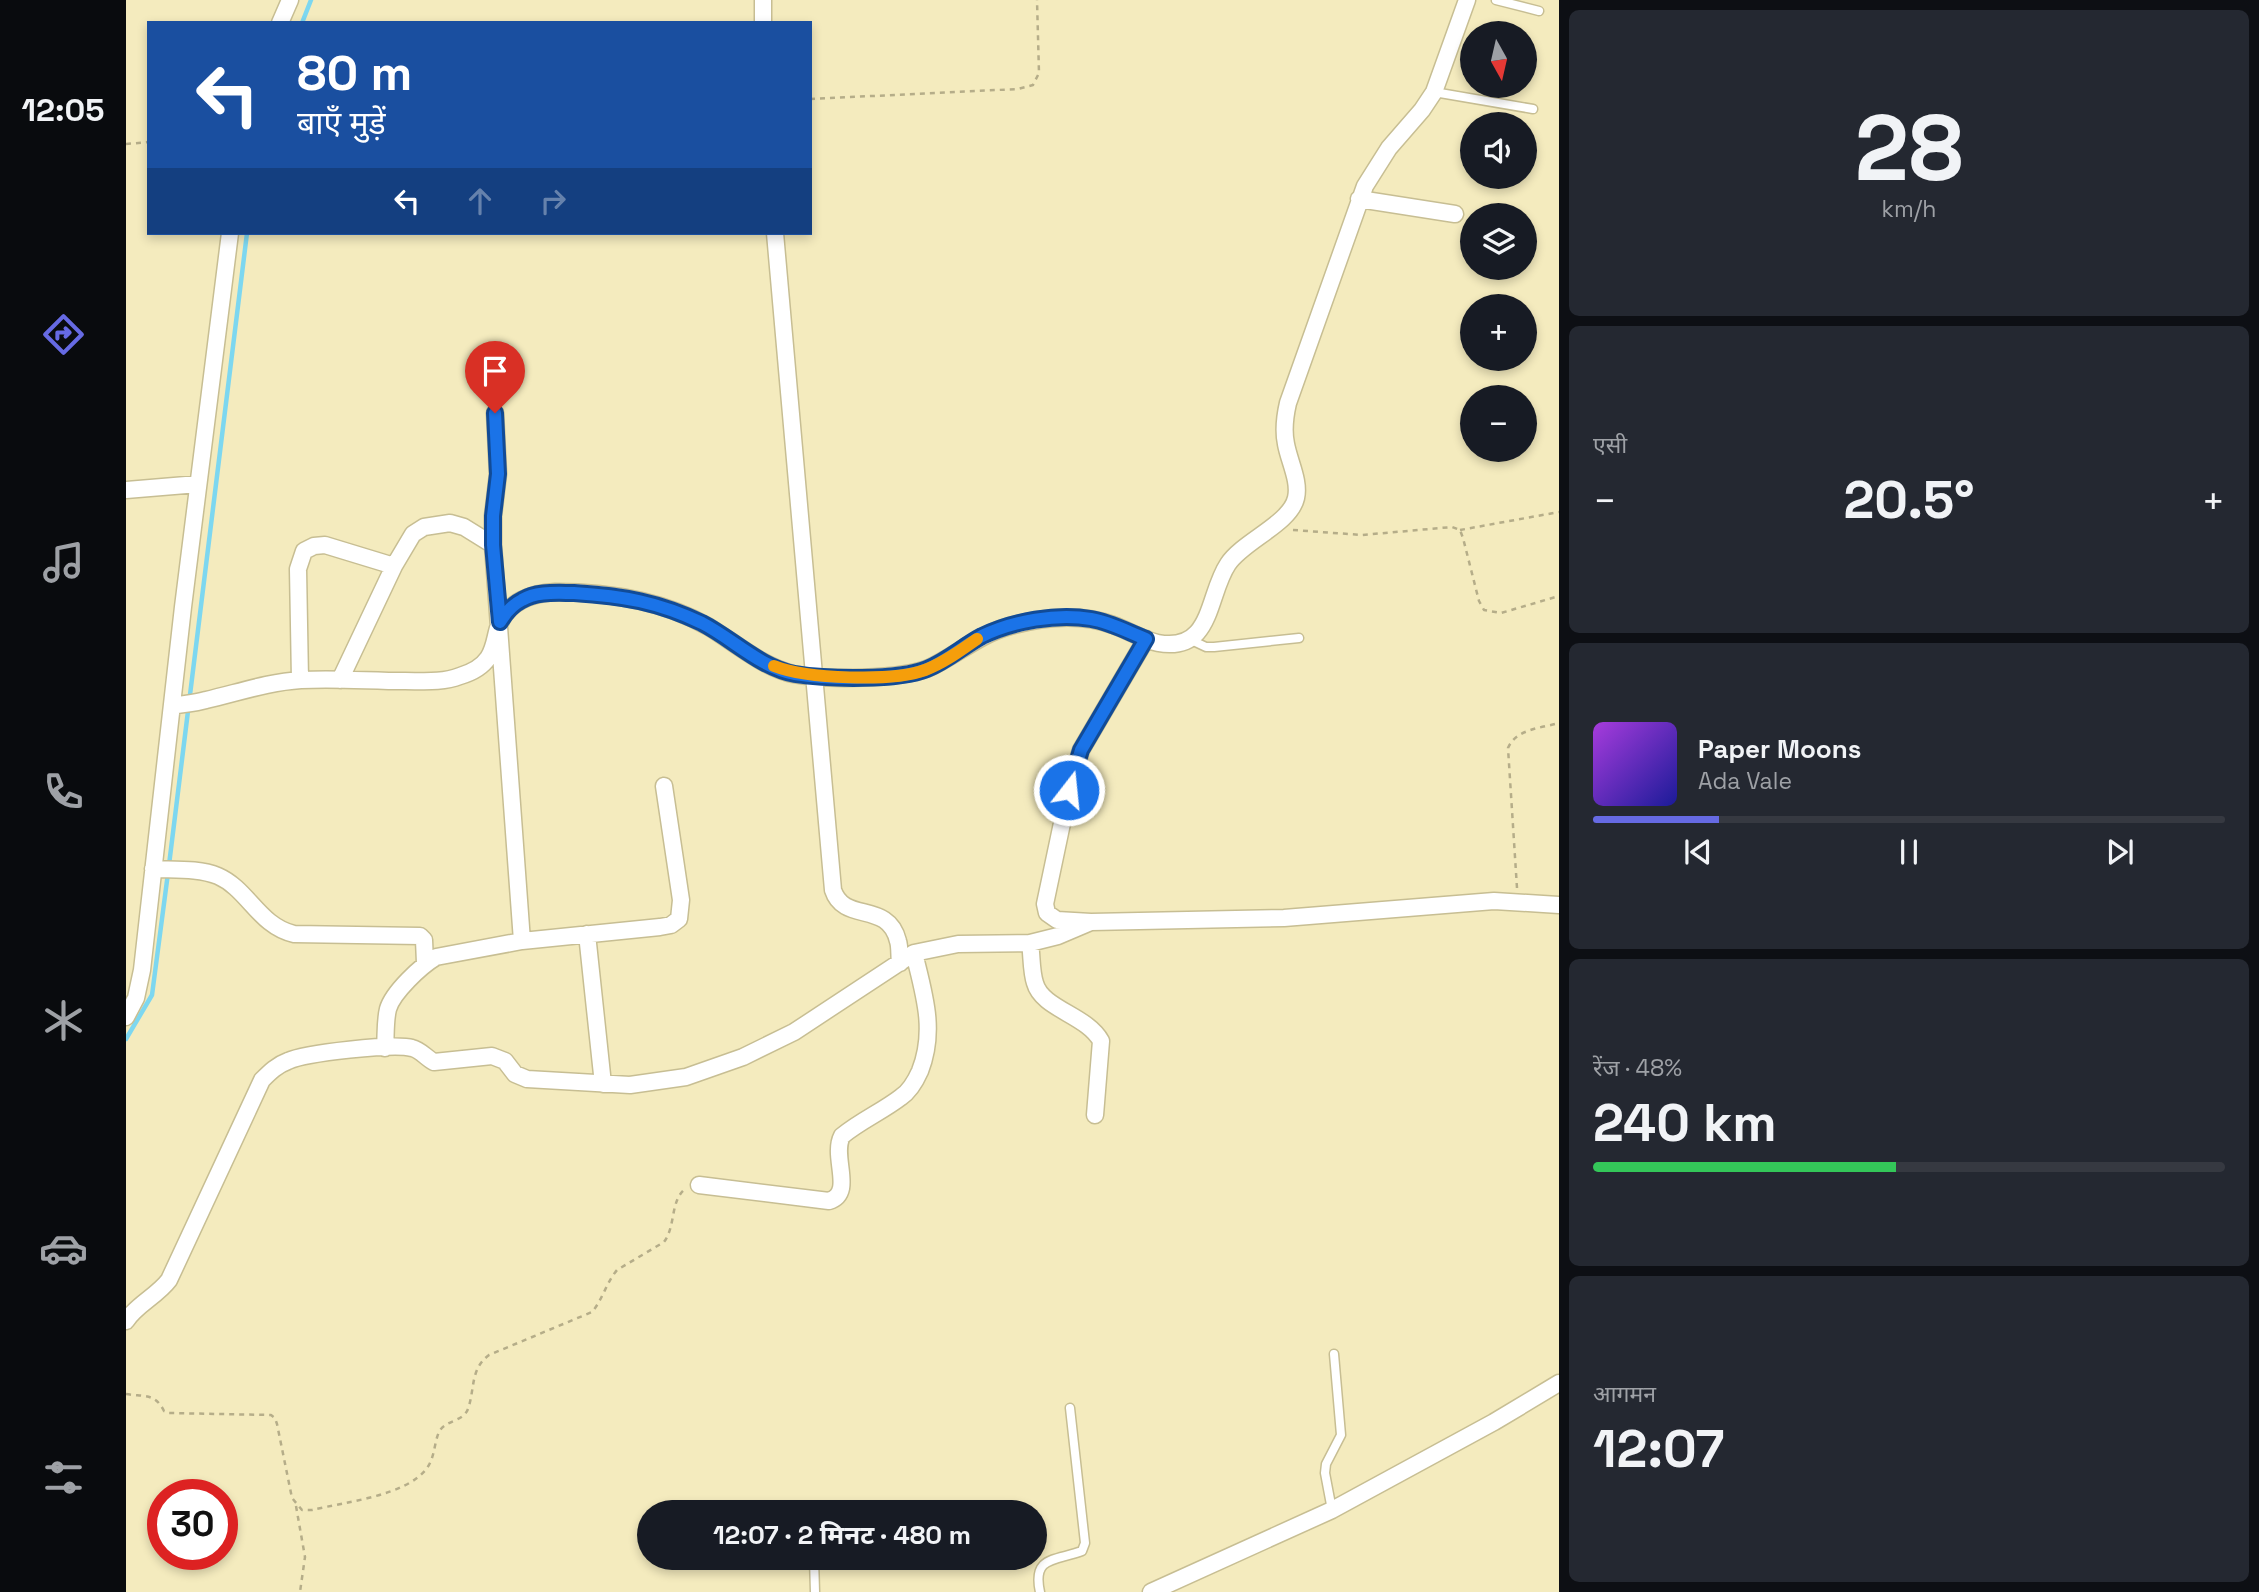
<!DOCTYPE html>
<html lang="hi">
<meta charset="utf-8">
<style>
body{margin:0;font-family:"Space Grotesk","Noto Sans Devanagari",sans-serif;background:#242831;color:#f1f3f6;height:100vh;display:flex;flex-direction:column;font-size:26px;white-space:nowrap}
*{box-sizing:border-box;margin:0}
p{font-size:23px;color:#9ea1a6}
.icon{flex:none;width:38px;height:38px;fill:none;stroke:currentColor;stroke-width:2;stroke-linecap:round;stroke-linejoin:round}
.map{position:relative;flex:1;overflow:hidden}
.drawer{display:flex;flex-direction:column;gap:10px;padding:10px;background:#0d0f14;width:700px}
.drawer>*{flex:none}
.banner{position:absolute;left:21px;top:21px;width:665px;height:214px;border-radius:0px;box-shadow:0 4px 10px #0003;background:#1a4fa0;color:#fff;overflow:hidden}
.needle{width:46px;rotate:172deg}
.tools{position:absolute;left:1334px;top:21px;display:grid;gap:14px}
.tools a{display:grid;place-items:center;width:77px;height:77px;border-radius:50%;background:#171b24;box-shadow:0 4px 10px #0003;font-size:35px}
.speed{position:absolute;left:21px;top:1479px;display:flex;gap:14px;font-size:35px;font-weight:700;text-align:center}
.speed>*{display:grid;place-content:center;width:91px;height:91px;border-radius:50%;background:#171b24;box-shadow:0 4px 10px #0003;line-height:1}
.speed .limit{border:10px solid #d22;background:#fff;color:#111}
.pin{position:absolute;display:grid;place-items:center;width:60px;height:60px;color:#fff;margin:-72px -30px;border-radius:50% 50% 50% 0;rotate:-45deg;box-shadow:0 0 7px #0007}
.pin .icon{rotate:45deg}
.me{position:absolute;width:77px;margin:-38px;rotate:16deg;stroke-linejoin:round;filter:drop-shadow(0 0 5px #0008)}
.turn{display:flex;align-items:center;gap:24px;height:147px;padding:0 35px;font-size:32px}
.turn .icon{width:91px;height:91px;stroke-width:2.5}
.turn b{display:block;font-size:49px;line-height:60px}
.lanes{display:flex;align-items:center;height:66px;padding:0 35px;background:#0003;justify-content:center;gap:35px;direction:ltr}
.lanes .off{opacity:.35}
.big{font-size:52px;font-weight:700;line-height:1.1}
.drawer .widget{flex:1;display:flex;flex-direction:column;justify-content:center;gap:10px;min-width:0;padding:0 24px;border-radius:10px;background:#242831}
.drawer .dial{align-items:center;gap:0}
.dial b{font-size:91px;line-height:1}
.song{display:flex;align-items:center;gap:21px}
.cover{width:84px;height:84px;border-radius:10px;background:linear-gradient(135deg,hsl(280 70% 55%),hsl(240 70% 35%))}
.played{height:7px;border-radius:4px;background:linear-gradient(90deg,#666ae3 20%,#363941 20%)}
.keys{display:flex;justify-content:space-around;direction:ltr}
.heat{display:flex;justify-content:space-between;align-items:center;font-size:38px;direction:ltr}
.charge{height:10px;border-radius:5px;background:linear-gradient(90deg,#34c759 48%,#363941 0)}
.trip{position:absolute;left:511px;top:1500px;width:410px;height:70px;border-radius:35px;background:#171b24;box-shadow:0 4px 10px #0003;font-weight:700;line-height:70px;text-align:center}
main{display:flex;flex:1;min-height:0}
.tabs{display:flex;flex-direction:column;width:126px;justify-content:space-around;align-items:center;background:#090b0e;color:#9ea1a6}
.tabs .icon{width:49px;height:49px}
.tabs .on{color:#666ae3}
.tabs b{font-size:32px;color:#f1f3f6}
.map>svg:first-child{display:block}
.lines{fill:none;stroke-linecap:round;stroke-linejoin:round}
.stream{stroke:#7dd7f0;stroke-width:4.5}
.service-casing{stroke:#c7be93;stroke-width:11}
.minor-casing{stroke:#c7be93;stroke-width:19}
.path{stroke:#b5ad89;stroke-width:2.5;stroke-dasharray:5 5;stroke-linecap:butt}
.service{stroke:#fff;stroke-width:8}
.minor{stroke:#fff;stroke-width:16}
.route-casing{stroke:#114b97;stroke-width:18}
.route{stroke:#1a73e8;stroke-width:12}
.slow{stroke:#f59e0b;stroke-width:12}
</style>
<main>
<nav class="tabs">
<b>12:05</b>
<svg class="icon on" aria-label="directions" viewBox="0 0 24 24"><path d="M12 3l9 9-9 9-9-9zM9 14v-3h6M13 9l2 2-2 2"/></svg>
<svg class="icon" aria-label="music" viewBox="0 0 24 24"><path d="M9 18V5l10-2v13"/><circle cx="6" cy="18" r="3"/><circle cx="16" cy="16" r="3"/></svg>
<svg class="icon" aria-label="phone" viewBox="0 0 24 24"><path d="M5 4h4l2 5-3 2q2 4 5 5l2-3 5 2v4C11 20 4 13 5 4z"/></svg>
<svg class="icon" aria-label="climate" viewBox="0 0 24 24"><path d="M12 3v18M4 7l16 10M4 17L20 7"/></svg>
<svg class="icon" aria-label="car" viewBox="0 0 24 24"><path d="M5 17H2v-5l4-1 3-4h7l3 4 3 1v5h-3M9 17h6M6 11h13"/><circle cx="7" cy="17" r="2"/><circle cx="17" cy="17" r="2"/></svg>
<svg class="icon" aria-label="filters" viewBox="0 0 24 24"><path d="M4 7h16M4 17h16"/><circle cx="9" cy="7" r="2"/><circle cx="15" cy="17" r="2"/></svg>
</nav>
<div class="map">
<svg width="1433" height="1592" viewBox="0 0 1433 1592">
<rect width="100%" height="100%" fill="#f4ebbe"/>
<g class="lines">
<!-- stream -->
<path class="stream" d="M176,23L185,0
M43,865L121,233
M0,1039L26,995L42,873"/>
<defs>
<path id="service" d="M1370,0L1413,11
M1308,92L1407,109
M1063,639L1080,647H1088L1173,638
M1206,1510L1199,1473L1200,1464L1215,1435L1208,1354
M688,1558L689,1592
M914,1592C906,1556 929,1561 956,1551L959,1543L944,1408"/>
<path id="minor" d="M637,0V23
M154,23L164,0
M1233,199L1329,214
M649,233L707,890C718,924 762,900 772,941C774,947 773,956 774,963
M369,413L372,474L367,516V545L396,941
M0,490L72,484
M1020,639L955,750L943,790L919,904L921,913L931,920L965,922L1158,918L1368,901L1433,905
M174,680L172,569L178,551L188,546L199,545L268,566
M214,680L268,566L287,534L298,527L324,523L338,527L367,545
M46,706C57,704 69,703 80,700C111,693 142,682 175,680C209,678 244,681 279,681C297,681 316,683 334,676C344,673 356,667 362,658C369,648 369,636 373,625C381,602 406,593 429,592C482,592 536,600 583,627C609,643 637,667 667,674C697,680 777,680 805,667C832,654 854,634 884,626C917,617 955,613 987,625C1002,630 1016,640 1032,643C1087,653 1081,595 1102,564C1117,541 1164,524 1170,498C1174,481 1163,461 1160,444C1157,430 1159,416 1162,403L1239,186L1263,148L1296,110L1308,92L1341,0
M27,869C48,870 73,868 92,876C122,889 133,926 168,934L294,936L298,940L299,963
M461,934L477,1084
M904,943C906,956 905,971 909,983C916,1009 961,1015 975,1041L969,1115
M0,1017L10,998L16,970L57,607L104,233
M259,1048C260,1035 259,1021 262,1009C267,992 295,966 310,957L396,941L534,927L545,925L553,919L555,900L538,786
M573,1185L703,1201C729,1193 705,1157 716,1136C734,1121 757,1111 775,1097C784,1091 790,1080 794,1071C810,1030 798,994 788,953
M0,1321C10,1305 31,1296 43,1280L136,1080C144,1072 151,1065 162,1061C179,1053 268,1043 286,1048C295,1050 300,1058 308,1062L366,1056L379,1061L389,1074L401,1079L504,1085L560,1077L617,1057L668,1032L788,953L832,944L904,943L932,936L965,922
M1025,1592L1206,1510L1368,1422L1433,1383"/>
</defs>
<!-- service casing -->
<use href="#service" class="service-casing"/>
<!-- minor casing -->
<use href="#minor" class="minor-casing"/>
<!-- path -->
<path class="path" d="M684,99L892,89L907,85L913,73L911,0
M0,144L23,142
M1167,530L1236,535L1326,527L1334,530L1337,538L1353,601L1358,610L1375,613L1433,596
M1334,530L1433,512
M1391,888L1382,748C1390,729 1415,728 1433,723
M0,1394C19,1397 29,1393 38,1411L43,1413L145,1415L149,1418L151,1424L166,1498L176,1510H186C218,1502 281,1496 301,1468C309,1457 308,1443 313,1432C319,1420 337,1422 342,1409C349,1389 344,1369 363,1355L466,1312C477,1299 480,1283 491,1270L538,1242C550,1226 544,1201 559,1189
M170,1506L179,1557L174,1592"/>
<!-- service -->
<use href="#service" class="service"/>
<!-- minor -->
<use href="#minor" class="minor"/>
</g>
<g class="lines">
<defs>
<path id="route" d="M369,413L372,474L367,516V545L374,622C380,612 386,605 396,600C411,591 431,593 448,593C497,596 532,602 576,623C607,639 635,668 669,674C701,679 772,681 801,669C821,661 837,646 856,636C887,621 931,613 965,619C984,622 1002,632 1020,639L955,750L943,790"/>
</defs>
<!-- route casing -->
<use href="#route" class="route-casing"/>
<!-- route -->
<use href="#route" class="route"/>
<!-- slow -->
<path class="slow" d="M648,666C681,679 766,682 799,670C818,663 835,650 851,639"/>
</g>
</svg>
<div class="tools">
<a><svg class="needle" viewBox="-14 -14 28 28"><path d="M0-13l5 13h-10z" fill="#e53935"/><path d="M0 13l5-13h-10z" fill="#9ea1a6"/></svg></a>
<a><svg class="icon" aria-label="sound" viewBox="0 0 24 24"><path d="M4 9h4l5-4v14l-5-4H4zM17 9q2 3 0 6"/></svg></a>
<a><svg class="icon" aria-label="layers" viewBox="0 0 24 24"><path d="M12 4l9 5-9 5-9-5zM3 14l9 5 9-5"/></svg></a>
<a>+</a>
<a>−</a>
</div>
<div class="speed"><div class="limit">30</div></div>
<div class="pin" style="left:369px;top:413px;background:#d93025"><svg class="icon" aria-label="arrive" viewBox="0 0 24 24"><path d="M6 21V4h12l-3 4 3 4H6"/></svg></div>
<svg class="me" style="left:943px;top:790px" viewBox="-20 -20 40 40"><circle r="17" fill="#1a73e8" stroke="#fff" stroke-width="3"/><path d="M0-11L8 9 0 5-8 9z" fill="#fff"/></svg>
<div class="trip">12:07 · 2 मिनट · 480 m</div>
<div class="banner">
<div class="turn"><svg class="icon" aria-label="left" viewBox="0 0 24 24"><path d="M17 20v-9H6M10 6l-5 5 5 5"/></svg><div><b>80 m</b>बाएँ मुड़ें</div></div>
<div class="lanes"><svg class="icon" aria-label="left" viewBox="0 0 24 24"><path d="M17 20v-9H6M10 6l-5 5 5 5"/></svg><svg class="icon off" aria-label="ahead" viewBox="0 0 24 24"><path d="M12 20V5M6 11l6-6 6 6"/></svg><svg class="icon off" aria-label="right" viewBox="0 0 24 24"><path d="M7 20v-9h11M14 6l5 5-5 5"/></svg></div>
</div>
</div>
<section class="drawer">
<div class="widget dial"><b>28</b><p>km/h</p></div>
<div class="widget"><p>एसी</p>
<div class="heat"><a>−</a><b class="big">20.5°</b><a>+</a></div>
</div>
<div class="widget">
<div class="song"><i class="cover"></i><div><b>Paper Moons</b><p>Ada Vale</p></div></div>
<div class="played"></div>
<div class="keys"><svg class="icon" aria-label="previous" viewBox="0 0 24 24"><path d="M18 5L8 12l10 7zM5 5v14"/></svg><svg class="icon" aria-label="pause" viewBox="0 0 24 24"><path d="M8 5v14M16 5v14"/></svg><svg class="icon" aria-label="next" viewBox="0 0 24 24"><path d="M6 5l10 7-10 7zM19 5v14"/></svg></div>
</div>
<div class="widget"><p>रेंज · 48%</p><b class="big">240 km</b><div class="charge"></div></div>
<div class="widget"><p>आगमन</p><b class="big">12:07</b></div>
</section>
</main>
